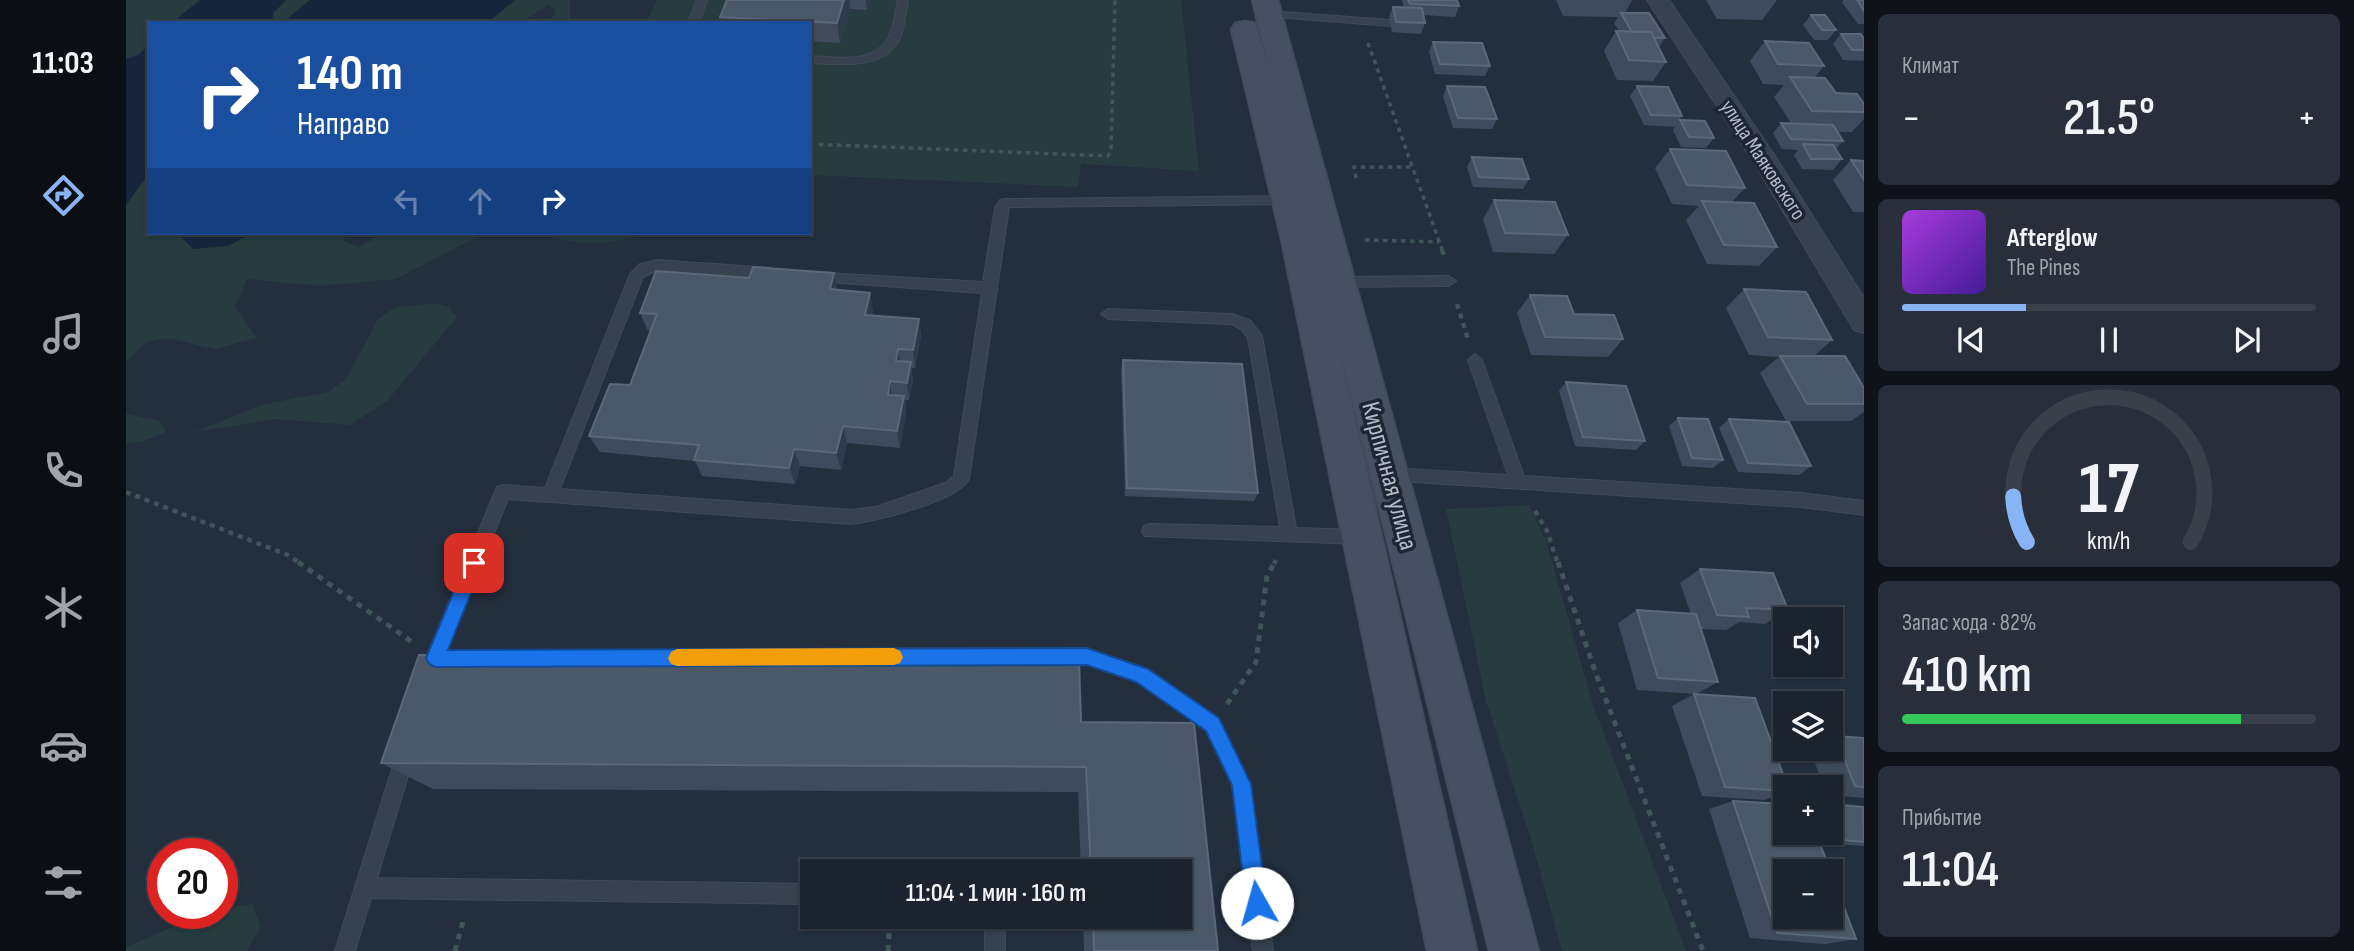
<!DOCTYPE html>
<html lang="ru">
<meta charset="utf-8">
<style>
body{margin:0;font-family:"Sofia Sans Condensed",sans-serif;background:#282f3a;color:#f1f3f6;height:100vh;display:flex;flex-direction:column;font-size:26px;white-space:nowrap}
*{box-sizing:border-box;margin:0}
p{font-size:23px;color:#a0a4aa}
.icon{flex:none;width:38px;height:38px;fill:none;stroke:currentColor;stroke-width:2;stroke-linecap:round;stroke-linejoin:round}
.map{position:relative;flex:1;overflow:hidden}
.panel{display:flex;flex-direction:column;gap:14px;padding:14px;background:#0f1319;width:490px}
.panel>*{flex:none}
.hud{position:absolute;left:21px;top:21px;width:665px;height:214px;border-radius:0px;box-shadow:0 2px 5px #0004,0 0 0 2px #39404a;background:#1a4fa0;color:#fff;overflow:hidden}
.fabs{position:absolute;left:1647px;top:607px;display:grid;gap:14px}
.fabs a{display:grid;place-items:center;width:70px;height:70px;border-radius:0px;background:#1b232e;box-shadow:0 2px 5px #0004,0 0 0 2px #39404a;font-size:35px}
.speed{position:absolute;left:21px;top:838px;display:flex;gap:14px;font-size:35px;font-weight:700;text-align:center}
.speed>*{display:grid;place-content:center;width:91px;height:91px;border-radius:50%;background:#1b232e;box-shadow:0 2px 5px #0004,0 0 0 2px #39404a;line-height:1}
.speed .limit{border:10px solid #d22;background:#fff;color:#111}
.pin{position:absolute;display:grid;place-items:center;width:60px;height:60px;color:#fff;margin:-30px;border-radius:14px;box-shadow:0 4px 10px #0006}
.me{position:absolute;width:77px;margin:-38px;rotate:353deg;stroke-linejoin:round;filter:drop-shadow(0 0 5px #0008)}
.turn{display:flex;align-items:center;gap:24px;height:147px;padding:0 35px;font-size:32px}
.turn .icon{width:91px;height:91px;stroke-width:2.5}
.turn b{display:block;font-size:49px;line-height:60px}
.lanes{display:flex;align-items:center;height:66px;padding:0 35px;background:#0003;justify-content:center;gap:35px;direction:ltr}
.lanes .off{opacity:.35}
.big{font-size:52px;font-weight:600;line-height:1.1}
.panel .widget{flex:1;display:flex;flex-direction:column;justify-content:center;gap:10px;min-width:0;padding:0 24px;border-radius:10px;background:#282f3a}
.panel .dial{align-items:center;gap:0}
.dial svg{height:182px;overflow:visible;fill:none;stroke:#39404a;stroke-width:7;stroke-linecap:round;text-anchor:middle}
.dial text{fill:#f1f3f6;stroke:none}
.song{display:flex;align-items:center;gap:21px}
.cover{width:84px;height:84px;border-radius:10px;background:linear-gradient(135deg,hsl(280 70% 55%),hsl(260 70% 35%))}
.played{height:7px;border-radius:4px;background:linear-gradient(90deg,#8ab4f8 30%,#39404a 30%)}
.keys{display:flex;justify-content:space-around;direction:ltr}
.heat{display:flex;justify-content:space-between;align-items:center;font-size:38px;direction:ltr}
.charge{height:10px;border-radius:5px;background:linear-gradient(90deg,#34c759 82%,#39404a 0)}
.trip{position:absolute;left:674px;top:859px;width:392px;height:70px;border-radius:0px;background:#1b232e;box-shadow:0 2px 5px #0004,0 0 0 2px #39404a;font-weight:600;line-height:70px;text-align:center}
main{display:flex;flex:1;min-height:0}
.menu{display:flex;flex-direction:column;width:126px;justify-content:space-around;align-items:center;background:#0b0e12;color:#a0a4aa}
.menu .icon{width:49px;height:49px}
.menu .selected{color:#8ab4f8}
.menu b{font-size:32px;color:#f1f3f6}
.map>svg:first-child{display:block}
.green{fill:#263c3f}
.water{fill:#17263c}
.lines{fill:none;stroke-linecap:round;stroke-linejoin:round}
.lane-casing{stroke:#414a57;stroke-width:2}
.street-casing{stroke:#414a57;stroke-width:2}
.secondary-casing{stroke:#414a57;stroke-width:3}
.path-far2{stroke:#3f5557;stroke-width:3.5;stroke-dasharray:4.5 4.5;stroke-linecap:butt}
.path-far1{stroke:#3f5557;stroke-width:4.5;stroke-dasharray:5 5;stroke-linecap:butt}
.path{stroke:#3f5557;stroke-width:5;stroke-dasharray:6 6;stroke-linecap:butt}
.lane{fill:#38414e;fill-rule:evenodd}
.street{fill:#38414e;fill-rule:evenodd}
.secondary{fill:#465061;fill-rule:evenodd}
.wall{fill:#3f4b5c}
.shaded-wall{fill:#2f3b4b}
.building{fill:#4b5868;stroke:#5c6777;stroke-width:2;fill-rule:evenodd}
.route{fill:#1a73e8;stroke:#114b97;stroke-width:2}
.slow{fill:#f59e0b}
.labels{text-anchor:middle;dominant-baseline:central;stroke-width:7;stroke-linejoin:round;paint-order:stroke}
.far-street-label{font-size:21px;fill:#b4bcc9;stroke:#1d2633}
.street-label{font-size:26px;fill:#b4bcc9;stroke:#1d2633}
</style>
<main>
<nav class="menu">
<b>11:03</b>
<svg class="icon selected" aria-label="directions" viewBox="0 0 24 24"><path d="M12 3l9 9-9 9-9-9zM9 14v-3h6M13 9l2 2-2 2"/></svg>
<svg class="icon" aria-label="music" viewBox="0 0 24 24"><path d="M9 18V5l10-2v13"/><circle cx="6" cy="18" r="3"/><circle cx="16" cy="16" r="3"/></svg>
<svg class="icon" aria-label="phone" viewBox="0 0 24 24"><path d="M5 4h4l2 5-3 2q2 4 5 5l2-3 5 2v4C11 20 4 13 5 4z"/></svg>
<svg class="icon" aria-label="climate" viewBox="0 0 24 24"><path d="M12 3v18M4 7l16 10M4 17L20 7"/></svg>
<svg class="icon" aria-label="car" viewBox="0 0 24 24"><path d="M5 17H2v-5l4-1 3-4h7l3 4 3 1v5h-3M9 17h6M6 11h13"/><circle cx="7" cy="17" r="2"/><circle cx="17" cy="17" r="2"/></svg>
<svg class="icon" aria-label="filters" viewBox="0 0 24 24"><path d="M4 7h16M4 17h16"/><circle cx="9" cy="7" r="2"/><circle cx="15" cy="17" r="2"/></svg>
</nav>
<div class="map">
<svg width="1738" height="951" viewBox="0 0 1738 951">
<rect width="100%" height="100%" fill="#242f3e"/>
<!-- green -->
<path class="green" d="M0,0H74L46,23H23V45L12,55L0,59Z
M160,0H184L160,20L146,22L147,13Z
M389,0H444V22L423,23L430,10L422,5L394,23H361Z
M531,0H1055L1073,171L955,164L952,187L684,175V23H520Z
M23,173V233H52L67,249L122,237L126,233H221L218,241L233,248L255,233H358L270,279L194,286L121,279L109,307L131,338L89,349L41,338L21,342L0,362V205Z
M417,233H525C490,244 451,248 417,233Z
M308,303L323,307L331,317L261,401L224,425L150,419L68,432L139,404L202,392L220,379L252,319L270,307Z
M0,414L32,420L40,432L17,441L0,443Z
M1403,505L1420,541L1467,705L1560,951H1436L1405,839L1360,701L1320,509Z
M127,904L134,927L121,951H0V947L76,914H96V908Z"/>
<!-- water -->
<path class="water" d="M74,0H160L147,13L146,22L160,20L184,0H389L361,23H46Z
M23,45V173L0,205V59L12,55Z
M52,233H126L102,246L67,249Z"/>
<g class="lines">
<defs>
<path id="lane" d="M571,0H581L573,23H562Z
M772,0H782C780,12 779,26 774,38C758,71 714,64 684,63V56C709,57 747,65 762,38C769,27 769,12 772,0Z
M1143,11L1264,20L1270,23L1264,26L1139,16L1138,14Z
M1162,196L1168,200L1162,204L883,207L843,479C832,501 750,521 725,524L382,499L315,664L309,666L303,664L300,658L371,487L377,485L419,488L504,274L514,264L531,260L645,268L652,273L645,278L531,270L517,277L434,489L725,510L750,507L819,483L828,476L856,293L688,281L683,280L681,276L683,272L857,282L869,208L874,200L879,199Z
M1323,276L1330,281L1323,286L1213,287L1206,282L1213,277Z
M982,309L1106,314L1125,321L1136,336L1170,528L1234,530L1240,532L1242,537L1240,542L1234,544L1018,536L1016,531L1018,526L1024,524L1154,527L1122,338L1115,329L1105,324L982,319L975,314Z
M1349,354L1356,360L1398,476L1675,493L1738,501V515L1675,507L1257,480L1255,475L1257,470L1263,468L1382,475L1342,360Z
M961,648L1022,669L1092,719L1124,784L1147,951H1127L1106,785L1080,731L1011,682L961,664L677,665L671,663L668,657L671,651L677,649Z
M280,744L287,746L289,753L251,878L686,884V904L245,898L229,951H209L271,753L273,746Z
M859,917H879V951H859Z"/>
<path id="street" d="M1521,0H1543L1649,156L1738,298V333L1728,330L1630,166Z"/>
<path id="secondary" d="M1126,0H1152L1413,951H1363L1211,340L1351,951H1301L1155,239L1105,29L1109,23L1119,21L1129,23L1144,72Z"/>
</defs>
<!-- lane casing -->
<use href="#lane" class="lane-casing"/>
<!-- street casing -->
<use href="#street" class="street-casing"/>
<!-- secondary casing -->
<use href="#secondary" class="secondary-casing"/>
<!-- path-far2 -->
<path class="path-far2" d="M1242,43L1317,252
M684,144L982,156L985,150L989,0
M1230,178L1228,167H1286
M1239,240L1313,242"/>
<!-- path-far1 -->
<path class="path-far1" d="M1316,250L1318,255
M1331,304L1342,339
M0,492L162,555L175,564
M1409,511L1421,531L1432,564
M1148,564L1150,560"/>
<!-- path -->
<path class="path" d="M172,562L286,642
M1432,562L1470,674L1577,951
M1101,704L1130,662L1141,576L1149,562
M329,951L338,918
M762,951L764,917"/>
<!-- lane -->
<use href="#lane" class="lane"/>
<!-- street -->
<use href="#street" class="street"/>
<!-- secondary -->
<use href="#secondary" class="secondary"/>
</g>
<!-- wall -->
<path class="wall" d="M599,0H744L741,10L724,9L714,43L684,41V23H596L594,17L600,2Z
M1276,0H1331L1333,6L1329,17L1297,15L1299,23L1295,34L1266,32L1263,17L1267,7H1278Z
M1430,0H1506L1499,13L1539,38L1533,47L1540,62L1527,81L1491,80L1478,51L1490,31H1493L1488,23L1492,17L1437,16Z
M1580,0H1651L1636,20L1591,19Z
M1718,0H1738V24H1732L1716,2Z
M1685,15L1710,30L1702,40H1688L1677,25Z
M1715,34L1738,39V59L1737,61L1717,60L1707,44Z
M1639,41L1698,66L1688,78L1710,93L1738,104V119L1726,132H1711L1717,141L1710,149L1716,159L1707,170L1676,169L1668,155L1672,150L1656,149L1647,133L1655,123H1665L1648,97L1658,85L1637,84L1624,61Z
M1307,42L1364,66L1359,76L1309,74L1303,52Z
M1321,86L1371,119L1366,129L1327,128L1317,96Z
M1511,86L1556,116L1549,127L1518,125L1504,96Z
M1554,120L1588,138L1580,148L1555,147L1547,130Z
M1544,149L1619,188L1606,202L1651,247L1633,266L1581,264L1560,220L1573,206L1546,204L1529,168Z
M1346,157L1403,179L1397,189L1347,187L1341,167Z
M1725,160L1738,161V212H1727L1707,180Z
M1368,200L1442,235L1428,254L1367,252L1357,219Z
M1618,289L1706,340L1688,356L1738,388V412L1725,421H1660L1634,373L1653,357L1623,355L1600,308Z
M712,290L747,311L746,316L793,319L795,337L789,368H785L787,380L783,400H779L780,414L774,448L721,443L715,470L674,466L669,484L576,476L569,461L474,452L463,436L504,385L525,331H522L514,313Z
M1404,295L1448,314L1497,339L1482,357L1405,355L1391,313Z
M997,360L1132,493L1128,501L999,496L995,369Z
M1440,382L1519,441L1510,450L1449,446L1433,391Z
M1552,418L1597,460L1587,468L1556,466L1543,426Z
M1603,419L1685,466L1673,475L1612,472L1593,428Z
M1574,569L1662,610L1639,624L1613,622L1600,630L1574,629L1592,682L1570,694L1511,690L1492,623L1511,610L1565,614L1554,583Z
M293,655L953,659L955,722L1068,723L1092,951H958L957,917H1054V872H955L952,792L307,789L255,763Z
M1568,694L1659,788V793L1638,800L1576,796L1546,706Z
M1709,736L1738,738V798L1704,795V788H1698L1684,749H1704V738Z
M1607,801L1659,833H1704L1738,809V846L1694,843L1730,939L1699,944L1624,938L1583,809Z"/>
<!-- shaded-wall -->
<path class="shaded-wall" d="M718,0H723L724,9L714,43L711,23Z
M740,0H744L741,10Z
M708,273L712,292L704,289Z
M744,293L747,311L742,333L739,315Z
M793,319L795,337L789,368L787,350Z
M772,349L775,367L770,361Z
M785,362L787,380L783,400L781,383Z
M764,381L766,399L762,395Z
M778,396L780,414L774,448L771,431Z
M717,426L721,443L715,470L710,453Z
M668,449L674,466L669,484L663,468Z"/>
<!-- building -->
<path class="building" d="M601,0H718L711,23L594,17Z
M1282,0H1331L1333,6L1284,4Z
M1731,0H1738V11Z
M1267,7L1296,8L1299,23L1270,22Z
M1495,13H1523L1539,38H1528L1525,32H1506Z
M1685,15H1699L1710,30H1696Z
M1490,31L1525,32L1540,62L1503,60Z
M1715,34H1735L1738,39V50H1726Z
M1639,41L1683,43L1698,66L1652,64Z
M1307,42L1356,43L1364,66L1314,64Z
M1664,77L1699,78L1710,93L1731,94L1738,104V112L1686,111Z
M1321,86L1359,87L1371,119L1332,118Z
M1511,86L1542,87L1556,116L1525,115Z
M1554,120L1579,121L1588,138L1563,137Z
M1655,123L1707,125L1717,141L1665,139Z
M1677,144L1707,145L1716,159H1685Z
M1544,149L1600,151L1619,188L1561,185Z
M1346,157L1396,159L1403,179L1353,177Z
M1725,160L1738,161V180Z
M1368,200L1429,202L1442,235L1379,233Z
M1576,201L1628,203L1651,247L1598,245Z
M627,267L708,273L704,289L744,293L739,315L793,319L787,350L772,349L770,361L785,362L781,383L764,381L762,395L778,396L771,431L717,426L710,453L668,449L663,468L568,460L573,445L463,436L484,384L504,385L531,314L514,313L530,271L623,278Z
M1618,289L1680,292L1706,340L1642,337Z
M1404,295L1441,296L1448,314L1488,315L1497,339L1419,337Z
M1654,356H1719L1738,388V404H1681Z
M997,360L1116,364L1132,493L1001,488Z
M1440,382L1500,386L1519,441L1457,437Z
M1552,418L1582,419L1597,460L1566,458Z
M1603,419L1663,422L1685,466L1622,463Z
M1574,569L1647,573L1662,610L1620,608L1623,617L1591,615Z
M1511,610L1570,614L1592,682L1532,678Z
M293,655L953,659L955,722L1068,723L1092,951H968L967,917H1054V872H965L960,767L255,763Z
M1568,694L1629,698L1662,788H1659V791L1599,787Z
M1709,736L1738,738V787L1729,786Z
M1607,801L1659,804V833H1690L1730,939L1651,933ZM1659,872H1704V917H1659Z
M1704,804L1737,807L1738,842L1699,838L1697,833H1704Z"/>
<!-- route -->
<path class="route" d="M348,555L354,557L357,563L322,650L961,648L1022,669L1093,718L1125,784L1141,903L1138,910L1131,913L1123,910L1120,903L1106,785L1080,731L1010,682L961,665L309,667L303,664L300,658L342,557Z"/>
<!-- slow -->
<path class="slow" d="M768,648L774,651L777,657L774,663L768,665L551,666L545,664L542,658L545,652L551,649Z"/>
<g class="labels">
<!-- far-street labels -->
<g class="far-street-label">
<text transform="translate(1637 160) rotate(57)">улица Маяковского</text>
</g>
<!-- street labels -->
<g class="street-label">
<text transform="translate(1263 476) rotate(75)">Кирпичная улица</text>
</g>
</g>
</svg>
<div class="fabs">
<a><svg class="icon" aria-label="sound" viewBox="0 0 24 24"><path d="M4 9h4l5-4v14l-5-4H4zM17 9q2 3 0 6"/></svg></a>
<a><svg class="icon" aria-label="layers" viewBox="0 0 24 24"><path d="M12 4l9 5-9 5-9-5zM3 14l9 5 9-5"/></svg></a>
<a>+</a>
<a>−</a>
</div>
<div class="speed"><div class="limit">20</div></div>
<div class="pin" style="left:348px;top:563px;background:#d93025"><svg class="icon" aria-label="arrive" viewBox="0 0 24 24"><path d="M6 21V4h12l-3 4 3 4H6"/></svg></div>
<svg class="me" style="left:1131px;top:903px" viewBox="-20 -20 40 40"><circle r="19" fill="#fff"/><path d="M0-13L10 11 0 6-10 11z" fill="#1a73e8"/></svg>
<div class="trip">11:04 · 1 мин · 160 m</div>
<div class="hud">
<div class="turn"><svg class="icon" aria-label="right" viewBox="0 0 24 24"><path d="M7 20v-9h11M14 6l5 5-5 5"/></svg><div><b>140 m</b>Направо</div></div>
<div class="lanes"><svg class="icon off" aria-label="left" viewBox="0 0 24 24"><path d="M17 20v-9H6M10 6l-5 5 5 5"/></svg><svg class="icon off" aria-label="ahead" viewBox="0 0 24 24"><path d="M12 20V5M6 11l6-6 6 6"/></svg><svg class="icon" aria-label="right" viewBox="0 0 24 24"><path d="M7 20v-9h11M14 6l5 5-5 5"/></svg></div>
</div>
</div>
<section class="panel">
<div class="widget"><p>Климат</p>
<div class="heat"><a>−</a><b class="big">21.5°</b><a>+</a></div>
</div>
<div class="widget">
<div class="song"><i class="cover"></i><div><b>Afterglow</b><p>The Pines</p></div></div>
<div class="played"></div>
<div class="keys"><svg class="icon" aria-label="previous" viewBox="0 0 24 24"><path d="M18 5L8 12l10 7zM5 5v14"/></svg><svg class="icon" aria-label="pause" viewBox="0 0 24 24"><path d="M8 5v14M16 5v14"/></svg><svg class="icon" aria-label="next" viewBox="0 0 24 24"><path d="M6 5l10 7-10 7zM19 5v14"/></svg></div>
</div>
<div class="widget dial"><svg viewBox="0 0 100 80">
<path d="M14 69A42 42 0 1 1 86 69"/>
<path d="M14 69A42 42 0 0 1 8 49" stroke="#8ab4f8"/>
<text x="50" y="56" font-size="32" font-weight="700">17</text>
<text x="50" y="72" font-size="11">km/h</text>
</svg></div>
<div class="widget"><p>Запас хода · 82%</p><b class="big">410 km</b><div class="charge"></div></div>
<div class="widget"><p>Прибытие</p><b class="big">11:04</b></div>
</section>
</main>
